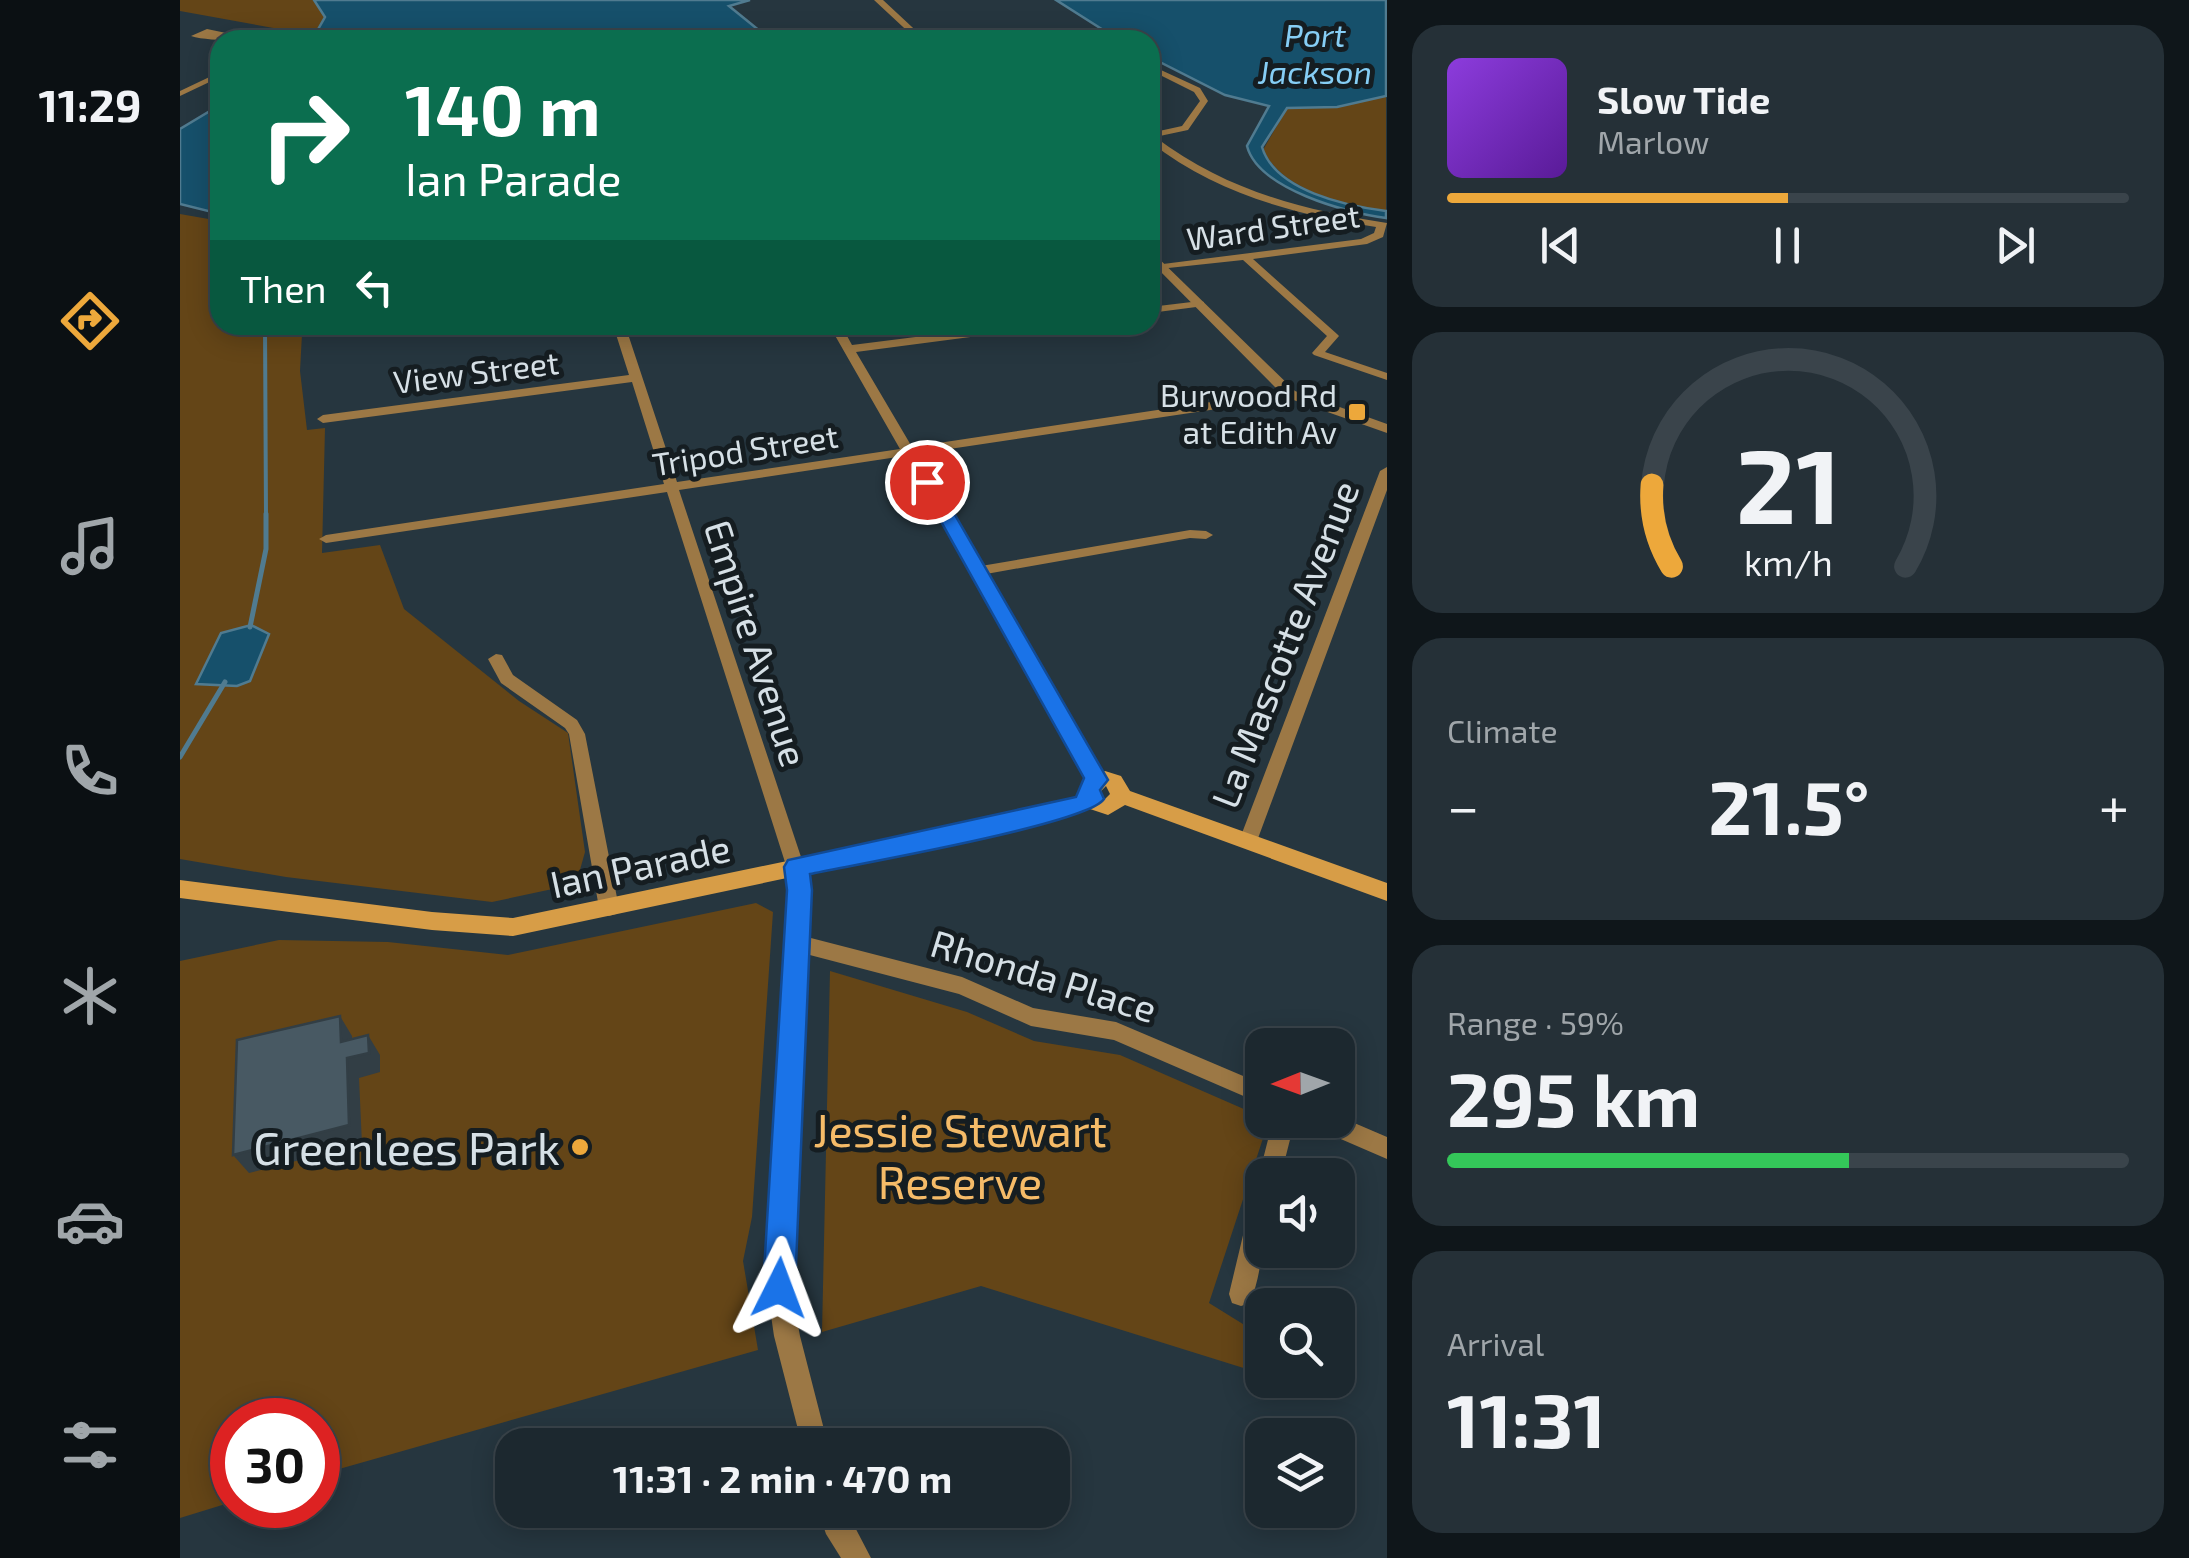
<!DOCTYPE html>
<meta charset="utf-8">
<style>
body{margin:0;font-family:"Exo 2",sans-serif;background:#253037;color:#f1f3f6;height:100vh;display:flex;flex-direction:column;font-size:38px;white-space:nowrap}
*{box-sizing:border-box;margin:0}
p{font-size:32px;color:#a0a6aa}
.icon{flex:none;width:55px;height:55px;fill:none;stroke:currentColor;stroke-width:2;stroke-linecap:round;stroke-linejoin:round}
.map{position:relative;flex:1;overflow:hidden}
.side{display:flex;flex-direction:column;gap:25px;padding:25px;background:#0f161a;width:802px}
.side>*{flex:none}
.top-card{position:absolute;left:30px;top:30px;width:950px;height:305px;border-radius:30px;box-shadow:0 5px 25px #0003,0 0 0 2px #3a444b;background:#0b6e4f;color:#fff;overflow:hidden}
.needle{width:65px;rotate:269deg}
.fabs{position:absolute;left:1065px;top:1028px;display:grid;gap:20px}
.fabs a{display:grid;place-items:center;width:110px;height:110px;border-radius:20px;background:#1c282f;box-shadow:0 5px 25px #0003,0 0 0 2px #3a444b;font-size:50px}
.speed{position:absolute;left:30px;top:1398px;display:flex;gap:20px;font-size:50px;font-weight:700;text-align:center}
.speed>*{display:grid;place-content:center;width:130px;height:130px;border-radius:50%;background:#1c282f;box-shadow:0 5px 25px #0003,0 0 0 2px #3a444b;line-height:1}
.speed .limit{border:15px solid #d22;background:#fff;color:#111}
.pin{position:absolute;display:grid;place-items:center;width:85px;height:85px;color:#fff;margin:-42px;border:5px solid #fff;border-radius:50%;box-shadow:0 2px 10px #0007}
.me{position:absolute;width:110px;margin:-55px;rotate:3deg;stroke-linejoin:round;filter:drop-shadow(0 0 8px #0008)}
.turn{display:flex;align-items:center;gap:35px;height:210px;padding:0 30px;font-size:45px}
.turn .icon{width:130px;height:130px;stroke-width:2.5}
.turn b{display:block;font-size:70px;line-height:85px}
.then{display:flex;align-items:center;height:95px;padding:0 30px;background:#0003;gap:20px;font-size:38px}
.big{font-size:75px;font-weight:700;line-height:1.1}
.side .widget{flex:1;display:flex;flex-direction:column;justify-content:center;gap:15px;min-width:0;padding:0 35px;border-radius:30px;background:#253037}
.side .dial{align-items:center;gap:0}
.dial svg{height:260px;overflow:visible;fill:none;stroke:#3a444b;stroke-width:7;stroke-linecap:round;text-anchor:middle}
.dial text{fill:#f1f3f6;stroke:none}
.song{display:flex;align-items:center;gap:30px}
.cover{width:120px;height:120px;border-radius:15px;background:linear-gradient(135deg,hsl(270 70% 55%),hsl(270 70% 35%))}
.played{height:10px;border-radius:5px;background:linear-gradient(90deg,#eda83b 50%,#3a444b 50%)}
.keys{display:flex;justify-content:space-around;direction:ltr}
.heat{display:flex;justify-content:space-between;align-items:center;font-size:55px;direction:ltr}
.charge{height:15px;border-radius:8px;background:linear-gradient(90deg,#34c759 59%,#3a444b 0)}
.trip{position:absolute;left:315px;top:1428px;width:575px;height:100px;border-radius:30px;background:#1c282f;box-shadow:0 5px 25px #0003,0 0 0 2px #3a444b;font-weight:700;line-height:100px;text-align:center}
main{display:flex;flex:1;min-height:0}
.dock{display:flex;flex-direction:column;width:180px;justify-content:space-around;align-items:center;background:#0b1013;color:#a0a6aa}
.dock .icon{width:70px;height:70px}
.dock .on{color:#eda83b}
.dock b{font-size:45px;color:#f1f3f6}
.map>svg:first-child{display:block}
.green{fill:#644517}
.water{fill:#16506b;stroke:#507b90;stroke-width:2.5}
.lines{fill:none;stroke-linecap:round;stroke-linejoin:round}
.stream-far1{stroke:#507b90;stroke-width:4}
.stream{stroke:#507b90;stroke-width:5}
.minor{fill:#9c7845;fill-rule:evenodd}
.tertiary{fill:#9c7845;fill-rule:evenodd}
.secondary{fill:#d79d47;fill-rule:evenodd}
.shaded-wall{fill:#323e45}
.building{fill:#485963;stroke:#323e45;stroke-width:2.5}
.route{fill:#1a73e8;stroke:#114b97;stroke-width:2.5}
.poi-dot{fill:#eda83b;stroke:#151d21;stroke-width:4}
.labels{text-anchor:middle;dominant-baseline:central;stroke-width:10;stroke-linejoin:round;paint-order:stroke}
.far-water-label{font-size:32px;font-style:italic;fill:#86cef5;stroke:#151d21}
.far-street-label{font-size:32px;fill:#d6e0e6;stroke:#151d21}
.far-poi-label{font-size:32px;fill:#d6e0e6;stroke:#151d21;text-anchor:end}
.street-label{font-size:38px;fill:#d6e0e6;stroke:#151d21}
.near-park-label{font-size:45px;fill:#f5bb68;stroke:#151d21}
.near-poi-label{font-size:45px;fill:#d6e0e6;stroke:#151d21;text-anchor:end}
</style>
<main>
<nav class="dock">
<b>11:29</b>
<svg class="icon on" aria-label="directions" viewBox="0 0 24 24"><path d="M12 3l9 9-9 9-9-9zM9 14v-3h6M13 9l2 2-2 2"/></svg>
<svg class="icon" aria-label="music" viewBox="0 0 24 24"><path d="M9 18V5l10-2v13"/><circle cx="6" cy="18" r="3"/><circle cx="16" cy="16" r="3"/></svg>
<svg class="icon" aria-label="phone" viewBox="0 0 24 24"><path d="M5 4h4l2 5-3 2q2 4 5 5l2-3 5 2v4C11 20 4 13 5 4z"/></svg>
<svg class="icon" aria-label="climate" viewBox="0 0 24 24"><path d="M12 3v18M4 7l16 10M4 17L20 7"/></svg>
<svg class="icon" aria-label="car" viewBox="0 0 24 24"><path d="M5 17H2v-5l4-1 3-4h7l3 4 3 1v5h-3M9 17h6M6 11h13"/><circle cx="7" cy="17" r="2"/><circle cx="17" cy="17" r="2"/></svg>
<svg class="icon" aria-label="filters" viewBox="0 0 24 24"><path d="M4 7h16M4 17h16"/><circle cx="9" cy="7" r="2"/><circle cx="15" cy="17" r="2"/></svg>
</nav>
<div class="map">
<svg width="1207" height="1558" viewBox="0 0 1207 1558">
<rect width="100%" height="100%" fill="#26363f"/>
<!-- green -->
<path class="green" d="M0,0H134L146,16L132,40H115L121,33L0,11Z
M1206,96V211C1165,205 1103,191 1083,150L1107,108L1157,107Z
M0,214L40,221V325H120L112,334H122L120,371L127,430L145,428L142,553L200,545L224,609L339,701L388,733L405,852L396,884L312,902L106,877L0,859Z
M576,903L593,912L572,1217L563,1261L578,1350L138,1475V1420H52V1502L0,1518V961L99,940L208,942L328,955Z
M650,971L787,1012L854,1041L940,1055L1089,1120L1029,1303L1079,1334L1070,1370L801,1286L642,1332Z"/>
<!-- water -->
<path class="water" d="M134,0H570L549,6L591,40H132L145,17Z
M876,0H1206V96L1157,107L1107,108L1082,147C1095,191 1167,206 1206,211V218C1167,213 1078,189 1067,146L1089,106L1045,95L970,57V40H939Z
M40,105V214L0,204V129Z
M71,625L89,634L70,681L57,686L16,684L41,633Z"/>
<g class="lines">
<!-- stream-far1 -->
<path class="stream-far1" d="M85,325L86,517"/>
<!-- stream -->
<path class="stream" d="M70,627L86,549V514
M0,757L45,682"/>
<!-- minor -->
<path class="minor" d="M27,29L70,38L74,40C56,40 26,41 11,36Z
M863,29L881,38L882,40H873L860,33Z
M970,65L1020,88L1028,101L1008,130L975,137C1045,190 1122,210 1207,223L1203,237L1187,244L1073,259L1157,334L1159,336L1145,352L1207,373V380L1134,355L1132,353L1147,336L1063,260L979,269V265L983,264L1181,239L1194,233L1196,227C1113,214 1037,194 970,142V133L1002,126L1020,101L1014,92L970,70Z
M40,72V77L0,96V91Z
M1020,301L1024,302V306L970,313V307Z
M433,325H445L497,482L720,449L649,325H661L672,345L831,325H864L858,328L676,352L732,447L1110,390L1116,394L1110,398L736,454L801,566L1010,530L1026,531L1033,535L1026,539L1010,538L806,574L926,780L917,787L911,785L724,456L499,490L629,881L627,937L782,977L853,1008L936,1022L1082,1084V1104L934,1040L851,1026L779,994L626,954L611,1288L620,1336L648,1445H622L594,1336L587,1288L611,881L487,492L146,543L139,539L146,535L484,484L452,382L143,423L137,419L143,415L449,375Z
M1207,467V490L1077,841L1074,846H1062L1059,841L1200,471Z
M316,654L322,655L333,675L397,720L405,734L439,908L436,914L429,916L422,914L419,908L389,734L385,728L321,683L308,659Z
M1158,1116L1207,1137V1159L1133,1127L1130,1120H1158Z
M1093,1120H1115L1101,1175H1082V1183L1079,1175Z
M1082,1194C1084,1231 1084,1268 1070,1303L1061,1306L1052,1303L1049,1294L1070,1206L1074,1198Z
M638,1510H666L691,1558H661L646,1534Z"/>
<!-- tertiary -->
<path class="tertiary" d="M694,0H703L746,40H737Z
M970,250L1115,391L1207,424V433L1105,397L970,261Z"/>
<!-- secondary -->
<path class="secondary" d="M925,771L941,776L950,791L1207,883V901L945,805L928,815L907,808L853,826L333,936L252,930L0,898V880L252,912L333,918L853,810L900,795L908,777ZM926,786L930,794L924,800L920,792Z"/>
</g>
<!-- shaded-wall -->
<path class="shaded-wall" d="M160,1016L172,1036L173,1057L188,1035L200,1055V1072L179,1078L182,1144L69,1173L53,1155L167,1058L161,1042Z"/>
<!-- building -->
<path class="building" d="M160,1016L161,1042L188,1035L189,1053L167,1058L169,1125L53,1155L57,1040Z"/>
<!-- route -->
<path class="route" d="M747,477L756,482L928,780L920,790L924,799C908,824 672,865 630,874L632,890L615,1288L610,1299L599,1304L588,1299L583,1288L607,890L604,867L608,860L896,797L904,778L739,482Z"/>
<!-- markers -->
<g class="poi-dot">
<rect x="1167" y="402" width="20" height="20" rx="5"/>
<circle cx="400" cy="1147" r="10"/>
</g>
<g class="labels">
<!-- far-water labels -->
<g class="far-water-label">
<text x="1135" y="34">Port<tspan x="1135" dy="37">Jackson</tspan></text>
</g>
<!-- far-street labels -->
<g class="far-street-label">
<text transform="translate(1093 226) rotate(-8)">Ward Street</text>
<text transform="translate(296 371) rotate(-7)">View Street</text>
<text transform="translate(565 449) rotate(-9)">Tripod Street</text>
</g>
<!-- far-poi labels -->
<g class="far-poi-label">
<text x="1157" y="394">Burwood Rd<tspan x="1157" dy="37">at Edith Av</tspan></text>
</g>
<!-- street labels -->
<g class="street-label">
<text transform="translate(577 643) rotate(72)">Empire Avenue</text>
<text transform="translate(1104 644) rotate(-69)">La Mascotte Avenue</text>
<text transform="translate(460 865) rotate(-12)">Ian Parade</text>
<text transform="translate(864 975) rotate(17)">Rhonda Place</text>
</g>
<!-- near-park labels -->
<g class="near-park-label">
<text x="780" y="1129">Jessie Stewart<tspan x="780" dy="52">Reserve</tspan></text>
</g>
<!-- near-poi labels -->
<g class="near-poi-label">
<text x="380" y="1147">Greenlees Park</text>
</g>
</g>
</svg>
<div class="fabs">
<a><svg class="needle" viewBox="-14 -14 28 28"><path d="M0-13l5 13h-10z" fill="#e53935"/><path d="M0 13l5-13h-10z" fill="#a0a6aa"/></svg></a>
<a><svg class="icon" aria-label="sound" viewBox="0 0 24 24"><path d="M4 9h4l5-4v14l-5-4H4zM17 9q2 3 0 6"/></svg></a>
<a><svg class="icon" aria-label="search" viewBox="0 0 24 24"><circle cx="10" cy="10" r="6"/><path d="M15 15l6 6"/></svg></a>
<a><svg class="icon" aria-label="layers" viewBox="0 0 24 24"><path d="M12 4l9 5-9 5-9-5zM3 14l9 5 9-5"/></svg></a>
</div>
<div class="speed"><div class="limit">30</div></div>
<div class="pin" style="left:747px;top:482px;background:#d93025"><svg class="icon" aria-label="arrive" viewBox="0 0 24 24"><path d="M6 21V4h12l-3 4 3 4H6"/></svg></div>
<svg class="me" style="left:599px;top:1288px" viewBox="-20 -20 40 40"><path d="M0-17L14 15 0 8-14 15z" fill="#1a73e8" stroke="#fff" stroke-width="4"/></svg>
<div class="trip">11:31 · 2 min · 470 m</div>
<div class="top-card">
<div class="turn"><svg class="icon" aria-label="right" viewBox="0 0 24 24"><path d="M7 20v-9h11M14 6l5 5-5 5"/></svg><div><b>140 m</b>Ian Parade</div></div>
<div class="then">Then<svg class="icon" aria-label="left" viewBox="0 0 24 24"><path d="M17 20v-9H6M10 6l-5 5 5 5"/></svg></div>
</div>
</div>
<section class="side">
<div class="widget">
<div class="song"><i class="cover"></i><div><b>Slow Tide</b><p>Marlow</p></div></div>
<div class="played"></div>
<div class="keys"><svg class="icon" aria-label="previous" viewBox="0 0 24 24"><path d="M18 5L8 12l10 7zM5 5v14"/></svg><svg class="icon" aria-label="pause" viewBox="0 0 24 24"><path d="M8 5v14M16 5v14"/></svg><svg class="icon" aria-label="next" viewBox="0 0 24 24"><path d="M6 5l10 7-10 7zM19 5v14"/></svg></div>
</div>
<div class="widget dial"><svg viewBox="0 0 100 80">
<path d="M14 69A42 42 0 1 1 86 69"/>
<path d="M14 69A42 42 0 0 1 8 44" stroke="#eda83b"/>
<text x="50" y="56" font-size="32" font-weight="700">21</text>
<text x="50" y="72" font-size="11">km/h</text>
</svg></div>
<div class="widget"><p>Climate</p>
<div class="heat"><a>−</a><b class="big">21.5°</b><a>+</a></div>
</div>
<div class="widget"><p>Range · 59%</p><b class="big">295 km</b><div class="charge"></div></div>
<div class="widget"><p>Arrival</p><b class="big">11:31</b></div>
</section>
</main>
